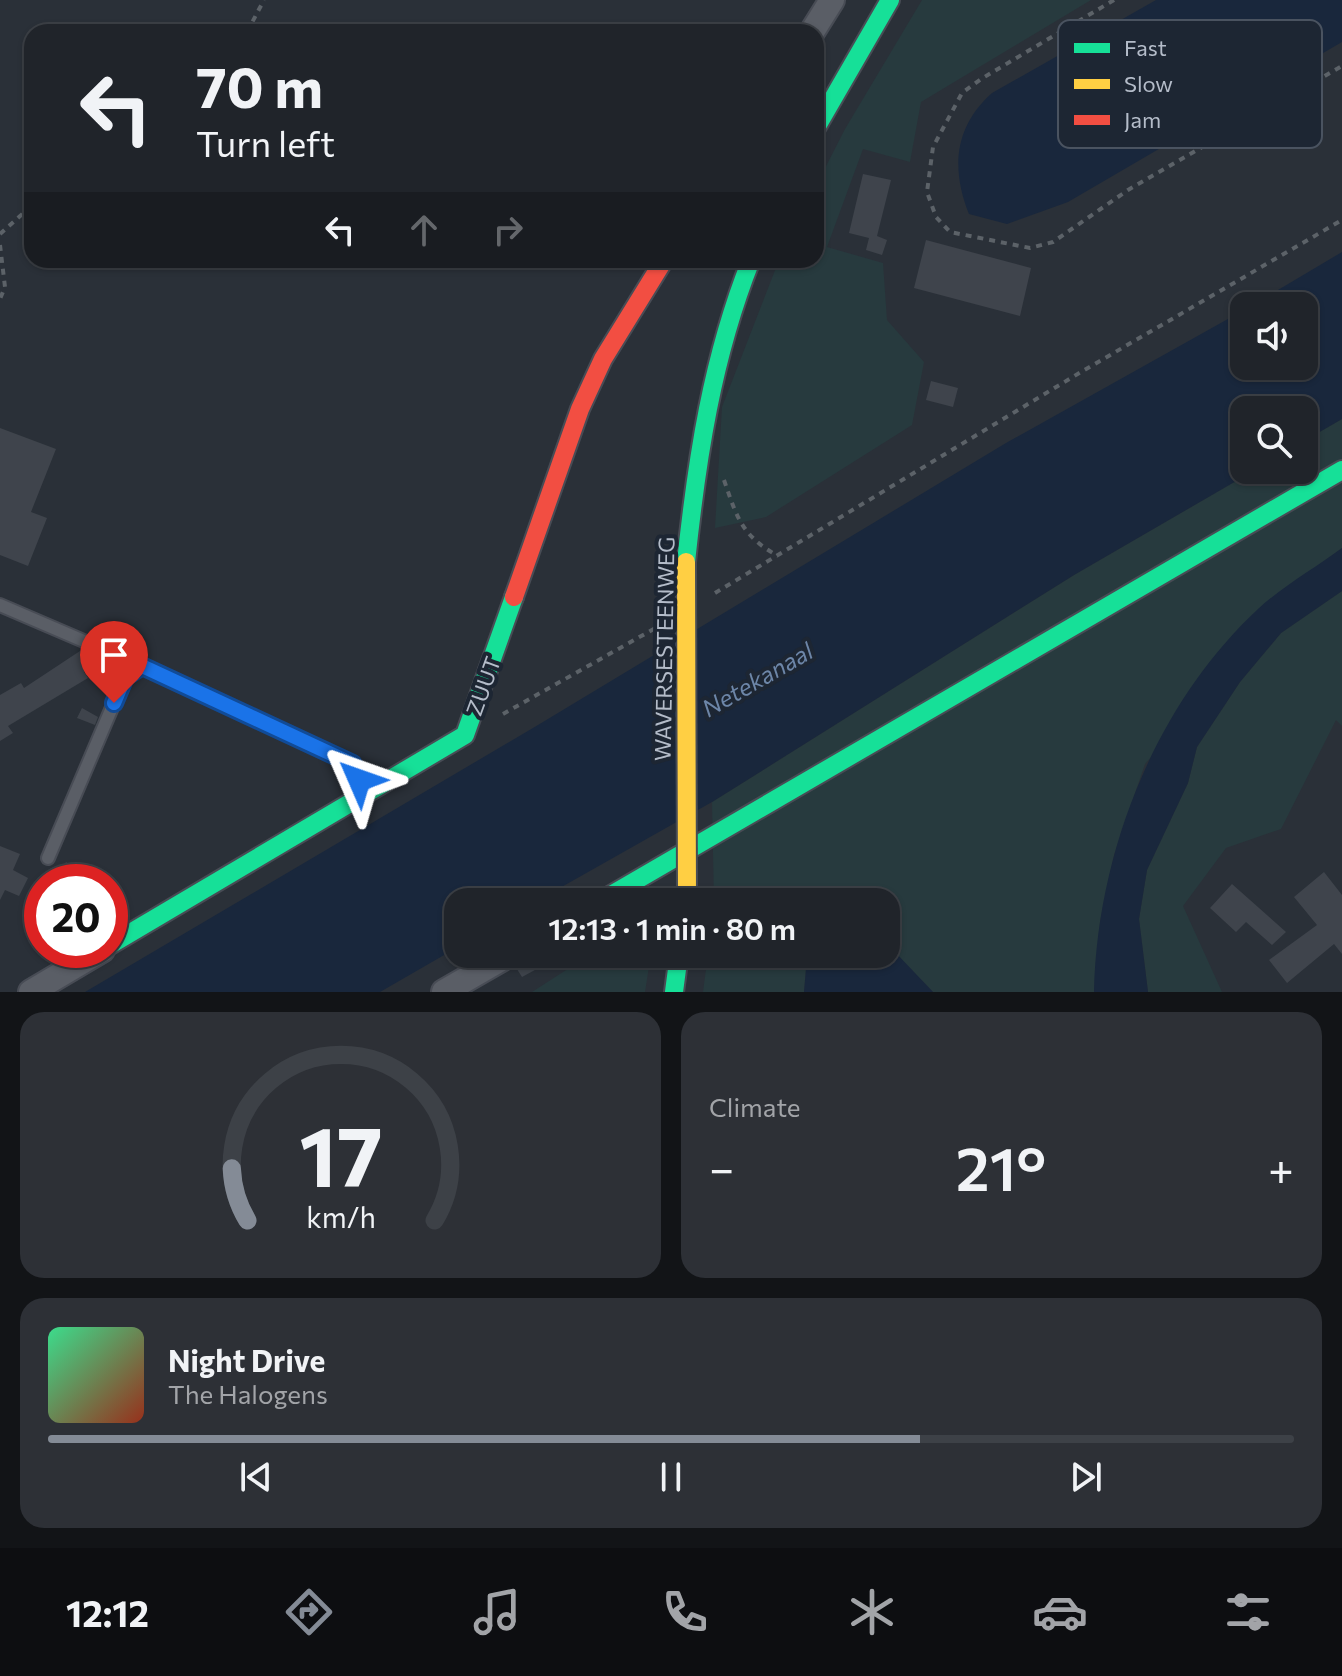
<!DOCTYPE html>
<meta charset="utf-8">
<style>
body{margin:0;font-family:Commissioner,sans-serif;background:#2d3036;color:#f1f3f6;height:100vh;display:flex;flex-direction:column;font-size:30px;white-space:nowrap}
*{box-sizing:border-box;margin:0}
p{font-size:26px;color:#a2a4a8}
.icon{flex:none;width:44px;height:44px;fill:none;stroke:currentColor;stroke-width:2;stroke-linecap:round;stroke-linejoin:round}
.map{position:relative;height:992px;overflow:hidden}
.sheet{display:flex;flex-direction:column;gap:20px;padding:20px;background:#121417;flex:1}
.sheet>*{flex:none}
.banner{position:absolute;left:24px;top:24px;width:800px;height:244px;border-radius:24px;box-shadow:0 2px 6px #0004,0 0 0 2px #3d4147;background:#20242a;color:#f1f3f6;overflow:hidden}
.fabs{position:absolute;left:1230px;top:292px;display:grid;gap:16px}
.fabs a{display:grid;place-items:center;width:88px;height:88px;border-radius:16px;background:#20242a;box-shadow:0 2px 6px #0004,0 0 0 2px #3d4147;font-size:40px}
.speed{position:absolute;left:24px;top:864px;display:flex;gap:16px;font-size:40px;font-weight:700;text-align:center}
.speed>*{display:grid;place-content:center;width:104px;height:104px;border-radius:50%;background:#20242a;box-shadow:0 2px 6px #0004,0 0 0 2px #3d4147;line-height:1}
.speed .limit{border:12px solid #d22;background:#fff;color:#111}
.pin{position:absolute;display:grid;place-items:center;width:68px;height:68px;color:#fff;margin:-82px -34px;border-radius:50% 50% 50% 0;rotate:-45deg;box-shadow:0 0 8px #0007}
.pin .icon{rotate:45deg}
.me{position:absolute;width:88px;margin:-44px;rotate:313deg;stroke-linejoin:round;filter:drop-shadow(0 0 6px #0008)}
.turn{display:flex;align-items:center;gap:28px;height:168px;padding:0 40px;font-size:36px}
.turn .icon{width:104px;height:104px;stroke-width:2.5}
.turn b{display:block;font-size:56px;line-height:68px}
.lanes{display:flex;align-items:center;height:76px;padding:0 40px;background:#0003;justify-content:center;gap:40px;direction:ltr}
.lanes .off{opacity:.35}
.big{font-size:60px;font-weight:600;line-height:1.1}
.sheet .tile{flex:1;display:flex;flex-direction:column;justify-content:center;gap:12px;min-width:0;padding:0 28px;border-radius:24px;background:#2d3036}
.sheet .dial{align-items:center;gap:0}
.dial svg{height:208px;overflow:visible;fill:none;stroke:#3d4147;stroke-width:7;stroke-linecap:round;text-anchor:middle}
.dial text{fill:#f1f3f6;stroke:none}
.song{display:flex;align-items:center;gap:24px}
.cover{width:96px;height:96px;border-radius:12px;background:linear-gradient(135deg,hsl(150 70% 55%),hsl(10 70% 35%))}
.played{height:8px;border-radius:4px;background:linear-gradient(90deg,#848b96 70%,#3d4147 70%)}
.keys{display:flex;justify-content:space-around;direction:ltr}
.heat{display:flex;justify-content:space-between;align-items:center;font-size:44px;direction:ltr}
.sheet .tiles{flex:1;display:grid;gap:20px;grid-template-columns:1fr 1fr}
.tile:last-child{grid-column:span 2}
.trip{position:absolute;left:444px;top:888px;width:456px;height:80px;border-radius:24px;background:#20242a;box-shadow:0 2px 6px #0004,0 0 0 2px #3d4147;font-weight:600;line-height:80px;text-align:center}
.menu{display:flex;height:128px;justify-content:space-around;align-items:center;background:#0d0e11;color:#a2a4a8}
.menu .icon{width:56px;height:56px}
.menu .on{color:#848b96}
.menu b{font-size:36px;color:#f1f3f6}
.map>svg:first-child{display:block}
.green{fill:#273a3e}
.water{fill:#19273c}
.building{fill:#3f444c}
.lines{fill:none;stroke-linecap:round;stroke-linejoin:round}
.lane-casing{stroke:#484c55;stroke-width:16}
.street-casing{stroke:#484c55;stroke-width:28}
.fast-casing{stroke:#484c55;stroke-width:22}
.jam-casing{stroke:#484c55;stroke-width:22}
.path{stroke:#5c6268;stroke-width:4;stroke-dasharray:6 6;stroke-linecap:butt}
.lane{stroke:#5a5e66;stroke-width:12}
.street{stroke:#5a5e66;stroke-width:24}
.fast{stroke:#16e098;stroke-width:18}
.jam{stroke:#f24e42;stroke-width:18}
.slow-bridge-casing{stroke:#484c55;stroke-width:22;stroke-linecap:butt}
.slow-bridge{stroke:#ffcf43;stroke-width:18}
.route-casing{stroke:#114b97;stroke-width:20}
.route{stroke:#1a73e8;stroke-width:14}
.labels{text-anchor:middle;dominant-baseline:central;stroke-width:8;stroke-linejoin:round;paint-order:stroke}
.street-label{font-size:22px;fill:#b4bcc9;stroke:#1d2633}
.water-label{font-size:24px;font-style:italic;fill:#6d86a8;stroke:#1d2633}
.key{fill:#1d2633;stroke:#4a5360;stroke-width:2}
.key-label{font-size:22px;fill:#b4bcc9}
</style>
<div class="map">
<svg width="1342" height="992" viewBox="0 0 1342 992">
<rect width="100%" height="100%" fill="#2a3038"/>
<!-- green -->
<path class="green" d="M922,0H1091L921,102L910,162L863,149L827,247L883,263L887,320L924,362L912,425L766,517L715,528L722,407L779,260H816V186L845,129Z
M1342,419V548L1311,571L1145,764L1114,855L1100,922L1094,992H933L895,953L886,949V902H714L712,802L1074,575L1255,470H1304V441Z
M1342,591V726L1336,720L1281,829L1226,848L1183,906L1222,992H1148L1139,919L1147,870L1188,783L1197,747L1240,682L1281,633Z
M591,954H651L645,992H532Z
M708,954H819L806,969L804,992H703Z"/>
<!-- water -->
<path class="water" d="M1156,0H1342V42L1068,202L1007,224L969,214C951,169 954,127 992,93Z
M1342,252V419L1304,441V410H1244V470H1255L1074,575L712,802L535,902H458V947L380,992H85L538,725L1006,443L1244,310V366H1304V306H1251Z
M1342,548V591L1281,633L1240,682L1197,747L1188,783L1147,870L1139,919L1148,992H1094C1097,853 1155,705 1258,609C1283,586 1315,568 1342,548Z
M886,949L895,952L933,992H804L806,969L819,954H886Z"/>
<!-- building -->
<path class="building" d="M863,174L891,180L877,236L887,240L882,255L866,250L869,238L849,233Z
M926,240L1031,268L1020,316L914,288Z
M931,381L958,388L953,407L926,400Z
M0,428L56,449L31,512L47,518L28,566L0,555Z
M83,649L94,666L84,672L88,678L8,726L13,733L0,741V695L21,683L24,688Z
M82,708L98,717L95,725L77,718Z
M0,846L20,854L13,870L28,878L19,896L5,890L0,900Z
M66,862L87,876L83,882H53Z
M1324,872L1342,895V954L1334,944L1287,983L1269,960L1317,925L1294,897Z
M1232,884L1286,932L1272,945L1246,922L1236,932L1210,908Z
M537,954H541L546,964L522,977L515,966Z"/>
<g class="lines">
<defs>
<path id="lane" d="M0,605L142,666L353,764L364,792
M48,858L125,677L142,666"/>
<path id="street" d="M812,32L832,0
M31,992L102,950
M444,992L510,954"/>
<path id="fast" d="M816,128L890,0
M686,562C697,458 712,358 751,260
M599,902L1342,470
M110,945L465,735L514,597
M674,992L679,954"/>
<path id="jam" d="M514,597L580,409L603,359L664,260"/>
</defs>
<!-- lane casing -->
<use href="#lane" class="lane-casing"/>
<!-- street casing -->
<use href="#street" class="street-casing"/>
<!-- fast casing -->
<use href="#fast" class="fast-casing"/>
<!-- jam casing -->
<use href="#jam" class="jam-casing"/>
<!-- path -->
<path class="path" d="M1114,0L981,79L962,93L933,147L927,192L936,217L950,232L1030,248L1053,242L1128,190L1342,66
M247,32L264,0
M0,234L29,208L32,209
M0,245L5,287L0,299
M724,480C737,518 742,536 778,556
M715,593L1081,372L1342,220
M503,714L659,626"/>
<!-- lane -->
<use href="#lane" class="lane"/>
<!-- street -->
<use href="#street" class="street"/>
<!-- fast -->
<use href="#fast" class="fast"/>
<!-- jam -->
<use href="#jam" class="jam"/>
<defs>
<path id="slow-bridge" d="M686,562L687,899"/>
</defs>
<!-- slow-bridge casing -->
<use href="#slow-bridge" class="slow-bridge-casing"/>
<!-- slow-bridge -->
<use href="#slow-bridge" class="slow-bridge"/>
</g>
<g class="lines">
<defs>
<path id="route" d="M114,703L125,677L142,666L353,764L359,780"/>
</defs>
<!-- route casing -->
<use href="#route" class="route-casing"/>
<!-- route -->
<use href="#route" class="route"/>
</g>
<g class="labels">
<!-- street labels -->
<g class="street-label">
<text transform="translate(664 649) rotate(-89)">WAVERSESTEENWEG</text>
<text transform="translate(483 686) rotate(-70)">ZUUT</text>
</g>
<!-- water labels -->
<g class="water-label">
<text transform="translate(757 679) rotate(-30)">Netekanaal</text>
</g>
</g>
<!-- legend -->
<rect x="1058" y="20" width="264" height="128" rx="12" class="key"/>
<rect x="1074" y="43" width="36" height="10" fill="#16e098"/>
<rect x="1074" y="79" width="36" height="10" fill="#ffcf43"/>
<rect x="1074" y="115" width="36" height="10" fill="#f24e42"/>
<g class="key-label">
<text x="1124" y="56">Fast</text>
<text x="1124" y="92">Slow</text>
<text x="1124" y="128">Jam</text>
</g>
</svg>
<div class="fabs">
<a><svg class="icon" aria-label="sound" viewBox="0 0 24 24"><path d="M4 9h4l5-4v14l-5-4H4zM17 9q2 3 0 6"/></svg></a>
<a><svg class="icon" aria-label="search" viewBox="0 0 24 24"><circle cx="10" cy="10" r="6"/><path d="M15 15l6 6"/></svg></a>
</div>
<div class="speed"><div class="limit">20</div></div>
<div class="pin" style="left:114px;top:703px;background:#d93025"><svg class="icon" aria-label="arrive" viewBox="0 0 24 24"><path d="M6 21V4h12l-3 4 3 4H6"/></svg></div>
<svg class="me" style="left:359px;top:780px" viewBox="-20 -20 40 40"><path d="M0-17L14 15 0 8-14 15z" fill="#1a73e8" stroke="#fff" stroke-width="4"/></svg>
<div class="trip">12:13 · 1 min · 80 m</div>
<div class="banner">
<div class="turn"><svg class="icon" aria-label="left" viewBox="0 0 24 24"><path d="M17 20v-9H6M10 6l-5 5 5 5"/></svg><div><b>70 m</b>Turn left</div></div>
<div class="lanes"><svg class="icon" aria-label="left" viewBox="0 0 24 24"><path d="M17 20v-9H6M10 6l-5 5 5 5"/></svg><svg class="icon off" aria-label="ahead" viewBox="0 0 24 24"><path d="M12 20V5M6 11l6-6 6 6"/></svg><svg class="icon off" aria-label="right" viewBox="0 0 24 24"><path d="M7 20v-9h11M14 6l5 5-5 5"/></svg></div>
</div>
</div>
<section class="sheet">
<div class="tiles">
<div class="tile dial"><svg viewBox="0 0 100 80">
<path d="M14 69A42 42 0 1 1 86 69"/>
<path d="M14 69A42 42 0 0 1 8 49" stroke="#848b96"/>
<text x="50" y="56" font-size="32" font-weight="700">17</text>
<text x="50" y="72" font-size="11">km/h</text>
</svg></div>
<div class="tile"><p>Climate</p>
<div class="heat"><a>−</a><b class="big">21°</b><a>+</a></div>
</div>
<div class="tile">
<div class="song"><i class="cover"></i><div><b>Night Drive</b><p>The Halogens</p></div></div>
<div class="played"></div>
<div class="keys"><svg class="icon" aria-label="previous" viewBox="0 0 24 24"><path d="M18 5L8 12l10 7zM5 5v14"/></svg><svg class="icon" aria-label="pause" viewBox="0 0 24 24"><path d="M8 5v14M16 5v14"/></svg><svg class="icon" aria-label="next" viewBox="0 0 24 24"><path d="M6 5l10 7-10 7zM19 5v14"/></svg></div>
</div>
</div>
</section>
<nav class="menu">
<b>12:12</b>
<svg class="icon on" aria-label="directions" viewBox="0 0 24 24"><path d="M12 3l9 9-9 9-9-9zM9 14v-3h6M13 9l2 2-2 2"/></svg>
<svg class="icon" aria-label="music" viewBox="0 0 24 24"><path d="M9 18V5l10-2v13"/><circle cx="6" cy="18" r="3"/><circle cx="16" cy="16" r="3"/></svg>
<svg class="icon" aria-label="phone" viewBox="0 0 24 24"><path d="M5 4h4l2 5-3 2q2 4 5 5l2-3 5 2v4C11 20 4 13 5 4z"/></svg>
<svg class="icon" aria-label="climate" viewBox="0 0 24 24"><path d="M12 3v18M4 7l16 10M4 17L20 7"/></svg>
<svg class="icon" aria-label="car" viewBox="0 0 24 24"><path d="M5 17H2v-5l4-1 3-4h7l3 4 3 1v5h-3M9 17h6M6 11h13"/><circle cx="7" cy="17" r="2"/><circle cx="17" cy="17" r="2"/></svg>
<svg class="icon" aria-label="filters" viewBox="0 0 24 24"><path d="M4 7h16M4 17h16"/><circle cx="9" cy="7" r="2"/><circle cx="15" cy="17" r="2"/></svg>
</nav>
